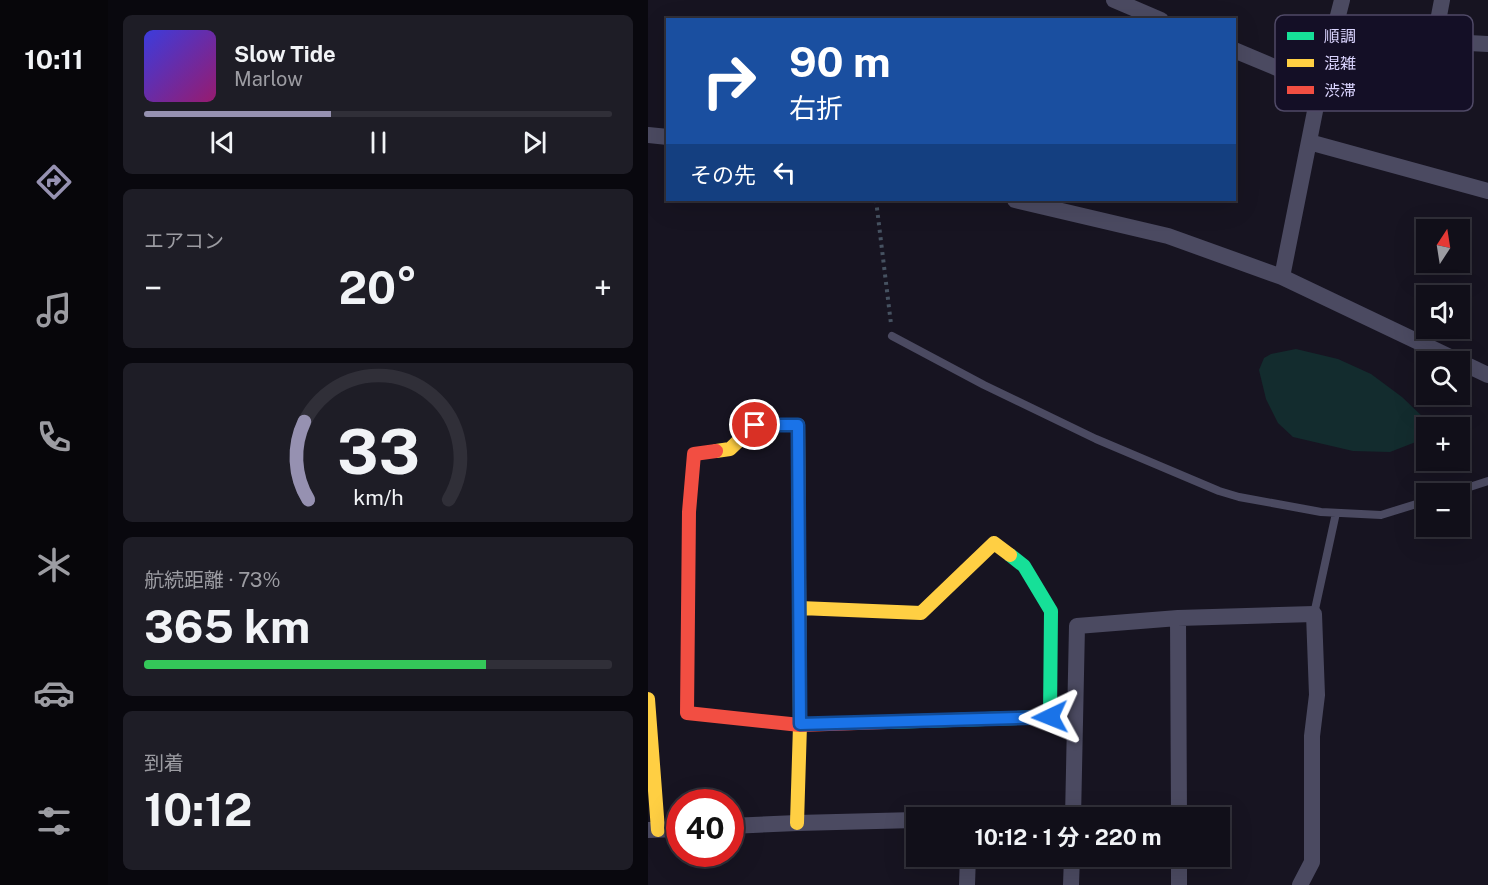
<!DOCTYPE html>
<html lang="ja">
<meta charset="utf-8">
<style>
body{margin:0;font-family:"Public Sans","Noto Sans JP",sans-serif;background:#1e1d26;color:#f1f3f6;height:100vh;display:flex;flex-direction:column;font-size:22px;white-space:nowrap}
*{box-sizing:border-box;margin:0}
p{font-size:20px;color:#9c9ca2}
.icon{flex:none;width:33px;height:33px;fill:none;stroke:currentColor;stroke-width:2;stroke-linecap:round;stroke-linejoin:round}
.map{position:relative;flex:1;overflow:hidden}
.side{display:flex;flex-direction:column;gap:15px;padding:15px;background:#09080e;width:540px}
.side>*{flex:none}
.hud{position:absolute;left:18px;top:18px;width:570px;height:183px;border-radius:0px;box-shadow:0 6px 24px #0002,0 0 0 2px #302f38;background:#1a4fa0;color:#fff;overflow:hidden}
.needle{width:39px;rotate:12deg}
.buttons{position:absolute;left:768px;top:219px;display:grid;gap:12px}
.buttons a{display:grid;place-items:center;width:54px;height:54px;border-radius:0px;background:#110f19;box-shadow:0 6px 24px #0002,0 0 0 2px #302f38;font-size:30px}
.speed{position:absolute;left:18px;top:789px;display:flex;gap:12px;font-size:30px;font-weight:700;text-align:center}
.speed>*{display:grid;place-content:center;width:78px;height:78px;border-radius:50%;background:#110f19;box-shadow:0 6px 24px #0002,0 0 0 2px #302f38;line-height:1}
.speed .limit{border:9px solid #d22;background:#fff;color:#111}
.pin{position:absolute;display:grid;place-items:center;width:51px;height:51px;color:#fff;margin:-26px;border:3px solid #fff;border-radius:50%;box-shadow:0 2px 6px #0007}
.me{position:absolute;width:66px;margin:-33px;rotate:268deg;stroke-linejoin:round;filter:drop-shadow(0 0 4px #0008)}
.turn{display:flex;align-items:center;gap:21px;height:126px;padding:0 24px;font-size:27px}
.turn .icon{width:78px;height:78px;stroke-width:2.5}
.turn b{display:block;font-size:42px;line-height:51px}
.then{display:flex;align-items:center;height:57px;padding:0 24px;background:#0003;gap:12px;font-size:22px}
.big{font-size:45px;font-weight:700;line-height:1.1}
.side .card{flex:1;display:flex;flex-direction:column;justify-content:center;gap:9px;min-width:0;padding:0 21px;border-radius:9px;background:#1e1d26}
.side .dial{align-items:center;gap:0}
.dial svg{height:156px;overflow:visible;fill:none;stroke:#302f38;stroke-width:7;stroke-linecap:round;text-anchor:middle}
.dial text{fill:#f1f3f6;stroke:none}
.song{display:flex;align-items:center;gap:18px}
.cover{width:72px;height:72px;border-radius:9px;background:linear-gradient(135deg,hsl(240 70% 55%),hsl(320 70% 35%))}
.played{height:6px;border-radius:3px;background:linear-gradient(90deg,#9691b1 40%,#302f38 40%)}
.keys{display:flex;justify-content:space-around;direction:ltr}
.heat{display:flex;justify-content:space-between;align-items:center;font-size:33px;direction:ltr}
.charge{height:9px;border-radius:4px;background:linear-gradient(90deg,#34c759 73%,#302f38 0)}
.trip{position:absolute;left:258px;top:807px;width:324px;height:60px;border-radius:0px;background:#110f19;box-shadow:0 6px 24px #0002,0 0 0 2px #302f38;font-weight:700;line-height:60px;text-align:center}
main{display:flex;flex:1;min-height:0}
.tabs{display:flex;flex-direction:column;width:108px;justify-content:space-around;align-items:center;background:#07060a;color:#9c9ca2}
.tabs .icon{width:42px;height:42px}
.tabs .selected{color:#9691b1}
.tabs b{font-size:27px;color:#f1f3f6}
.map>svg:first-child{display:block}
.green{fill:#132c2e}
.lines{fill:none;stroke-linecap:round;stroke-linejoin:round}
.path{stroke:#465261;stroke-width:4;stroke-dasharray:3 4.5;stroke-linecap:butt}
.lane{stroke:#4b4a61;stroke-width:8}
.street{stroke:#4b4a61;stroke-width:16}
.fast{stroke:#16e098;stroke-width:14}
.slow{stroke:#ffcf43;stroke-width:14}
.jam{stroke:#f24e42;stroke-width:14}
.route-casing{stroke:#114b97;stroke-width:15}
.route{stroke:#1a73e8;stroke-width:10}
.key{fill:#140f26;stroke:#504a67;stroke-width:1.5}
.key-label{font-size:16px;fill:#dbd5ff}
</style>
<main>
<nav class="tabs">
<b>10:11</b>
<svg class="icon selected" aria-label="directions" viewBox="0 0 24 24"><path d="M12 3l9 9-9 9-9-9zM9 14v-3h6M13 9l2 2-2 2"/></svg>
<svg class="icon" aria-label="music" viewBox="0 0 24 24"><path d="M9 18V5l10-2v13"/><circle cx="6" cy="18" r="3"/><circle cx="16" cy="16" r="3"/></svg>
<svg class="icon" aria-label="phone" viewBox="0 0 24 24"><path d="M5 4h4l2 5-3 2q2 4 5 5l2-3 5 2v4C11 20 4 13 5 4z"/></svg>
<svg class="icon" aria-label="climate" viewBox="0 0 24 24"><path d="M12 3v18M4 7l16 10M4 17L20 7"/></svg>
<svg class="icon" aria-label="car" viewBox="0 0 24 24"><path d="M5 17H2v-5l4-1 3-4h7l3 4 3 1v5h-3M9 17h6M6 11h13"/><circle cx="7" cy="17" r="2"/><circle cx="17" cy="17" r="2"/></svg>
<svg class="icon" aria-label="filters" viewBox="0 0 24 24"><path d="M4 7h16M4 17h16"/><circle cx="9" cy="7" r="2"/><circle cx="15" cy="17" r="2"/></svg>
</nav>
<section class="side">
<div class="card">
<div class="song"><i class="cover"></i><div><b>Slow Tide</b><p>Marlow</p></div></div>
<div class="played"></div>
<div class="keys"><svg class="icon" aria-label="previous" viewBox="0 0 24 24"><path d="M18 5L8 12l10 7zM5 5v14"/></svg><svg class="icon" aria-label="pause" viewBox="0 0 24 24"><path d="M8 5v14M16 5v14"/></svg><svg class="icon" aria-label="next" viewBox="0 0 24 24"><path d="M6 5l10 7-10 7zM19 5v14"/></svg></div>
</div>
<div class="card"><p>エアコン</p>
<div class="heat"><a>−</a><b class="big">20°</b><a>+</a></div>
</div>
<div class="card dial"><svg viewBox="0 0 100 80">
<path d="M14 69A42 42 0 1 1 86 69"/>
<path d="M14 69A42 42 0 0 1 12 29" stroke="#9691b1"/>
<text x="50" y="56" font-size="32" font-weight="700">33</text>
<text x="50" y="72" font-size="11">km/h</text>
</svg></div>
<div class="card"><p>航続距離 · 73%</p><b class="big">365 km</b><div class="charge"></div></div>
<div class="card"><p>到着</p><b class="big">10:12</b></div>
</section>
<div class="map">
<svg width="840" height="885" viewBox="0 0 840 885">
<rect width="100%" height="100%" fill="#171421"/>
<!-- green -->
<path class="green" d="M648,349L690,359L723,374L754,397L776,418L779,427L778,438L742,452L705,451L645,437L630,423L618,399L611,370L616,358L623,354Z"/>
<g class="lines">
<!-- path -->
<path class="path" d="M228,200L243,324"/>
<!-- lane -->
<path class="lane" d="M244,336L336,385L448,439L571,491L591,497L673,512L733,515L778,501
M800,494L840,481
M666,614L688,513"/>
<!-- street -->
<path class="street" d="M466,0L513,20
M685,36L840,44
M786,42L794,0
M586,50L672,86
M0,135L20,137
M661,142L840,191
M367,200L520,236L634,277L840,375
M634,277L672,86L694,0
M530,618L531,818
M425,818L429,626L530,618L666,614L669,695L664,736V862L652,885
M82,826L149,823L268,820
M0,830L32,829
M531,856V885
M319,885L320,856
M423,885L424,856"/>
<!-- fast -->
<path class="fast" d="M239,722L402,717L403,611L376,566L362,555"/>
<!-- slow -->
<path class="slow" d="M68,451L82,449L107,425H150L152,725L149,823
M152,608L273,613L346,543L362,555
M0,699L10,830"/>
<!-- jam -->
<path class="jam" d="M68,451L46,454L41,512L39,713L152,725L239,722"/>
</g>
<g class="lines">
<defs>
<path id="route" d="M107,425H150L152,724L402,717"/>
</defs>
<!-- route casing -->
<use href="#route" class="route-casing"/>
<!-- route -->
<use href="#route" class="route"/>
</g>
<!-- legend -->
<rect x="627" y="15" width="198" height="96" rx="9" class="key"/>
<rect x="639" y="32" width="27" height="8" fill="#16e098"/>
<rect x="639" y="59" width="27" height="8" fill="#ffcf43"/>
<rect x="639" y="86" width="27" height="8" fill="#f24e42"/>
<g class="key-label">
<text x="676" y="42">順調</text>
<text x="676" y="69">混雑</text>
<text x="676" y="96">渋滞</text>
</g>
</svg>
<div class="buttons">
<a><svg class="needle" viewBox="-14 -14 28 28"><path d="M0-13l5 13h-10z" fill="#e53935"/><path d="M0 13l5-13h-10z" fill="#9c9ca2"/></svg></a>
<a><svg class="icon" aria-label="sound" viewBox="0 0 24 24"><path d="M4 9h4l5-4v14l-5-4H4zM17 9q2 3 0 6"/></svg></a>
<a><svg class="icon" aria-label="search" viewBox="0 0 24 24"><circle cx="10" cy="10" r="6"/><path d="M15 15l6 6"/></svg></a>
<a>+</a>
<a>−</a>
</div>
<div class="speed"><div class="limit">40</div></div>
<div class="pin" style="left:107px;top:425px;background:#d93025"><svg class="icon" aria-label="arrive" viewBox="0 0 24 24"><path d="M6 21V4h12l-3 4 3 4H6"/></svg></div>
<svg class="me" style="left:402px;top:717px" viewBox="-20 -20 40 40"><path d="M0-17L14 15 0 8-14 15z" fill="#1a73e8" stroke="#fff" stroke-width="4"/></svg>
<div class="trip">10:12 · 1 分 · 220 m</div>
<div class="hud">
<div class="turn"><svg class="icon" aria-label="right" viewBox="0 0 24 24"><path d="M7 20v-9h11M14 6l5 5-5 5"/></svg><div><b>90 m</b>右折</div></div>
<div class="then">その先<svg class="icon" aria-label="left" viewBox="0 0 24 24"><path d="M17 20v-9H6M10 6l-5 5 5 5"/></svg></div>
</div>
</div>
</main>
